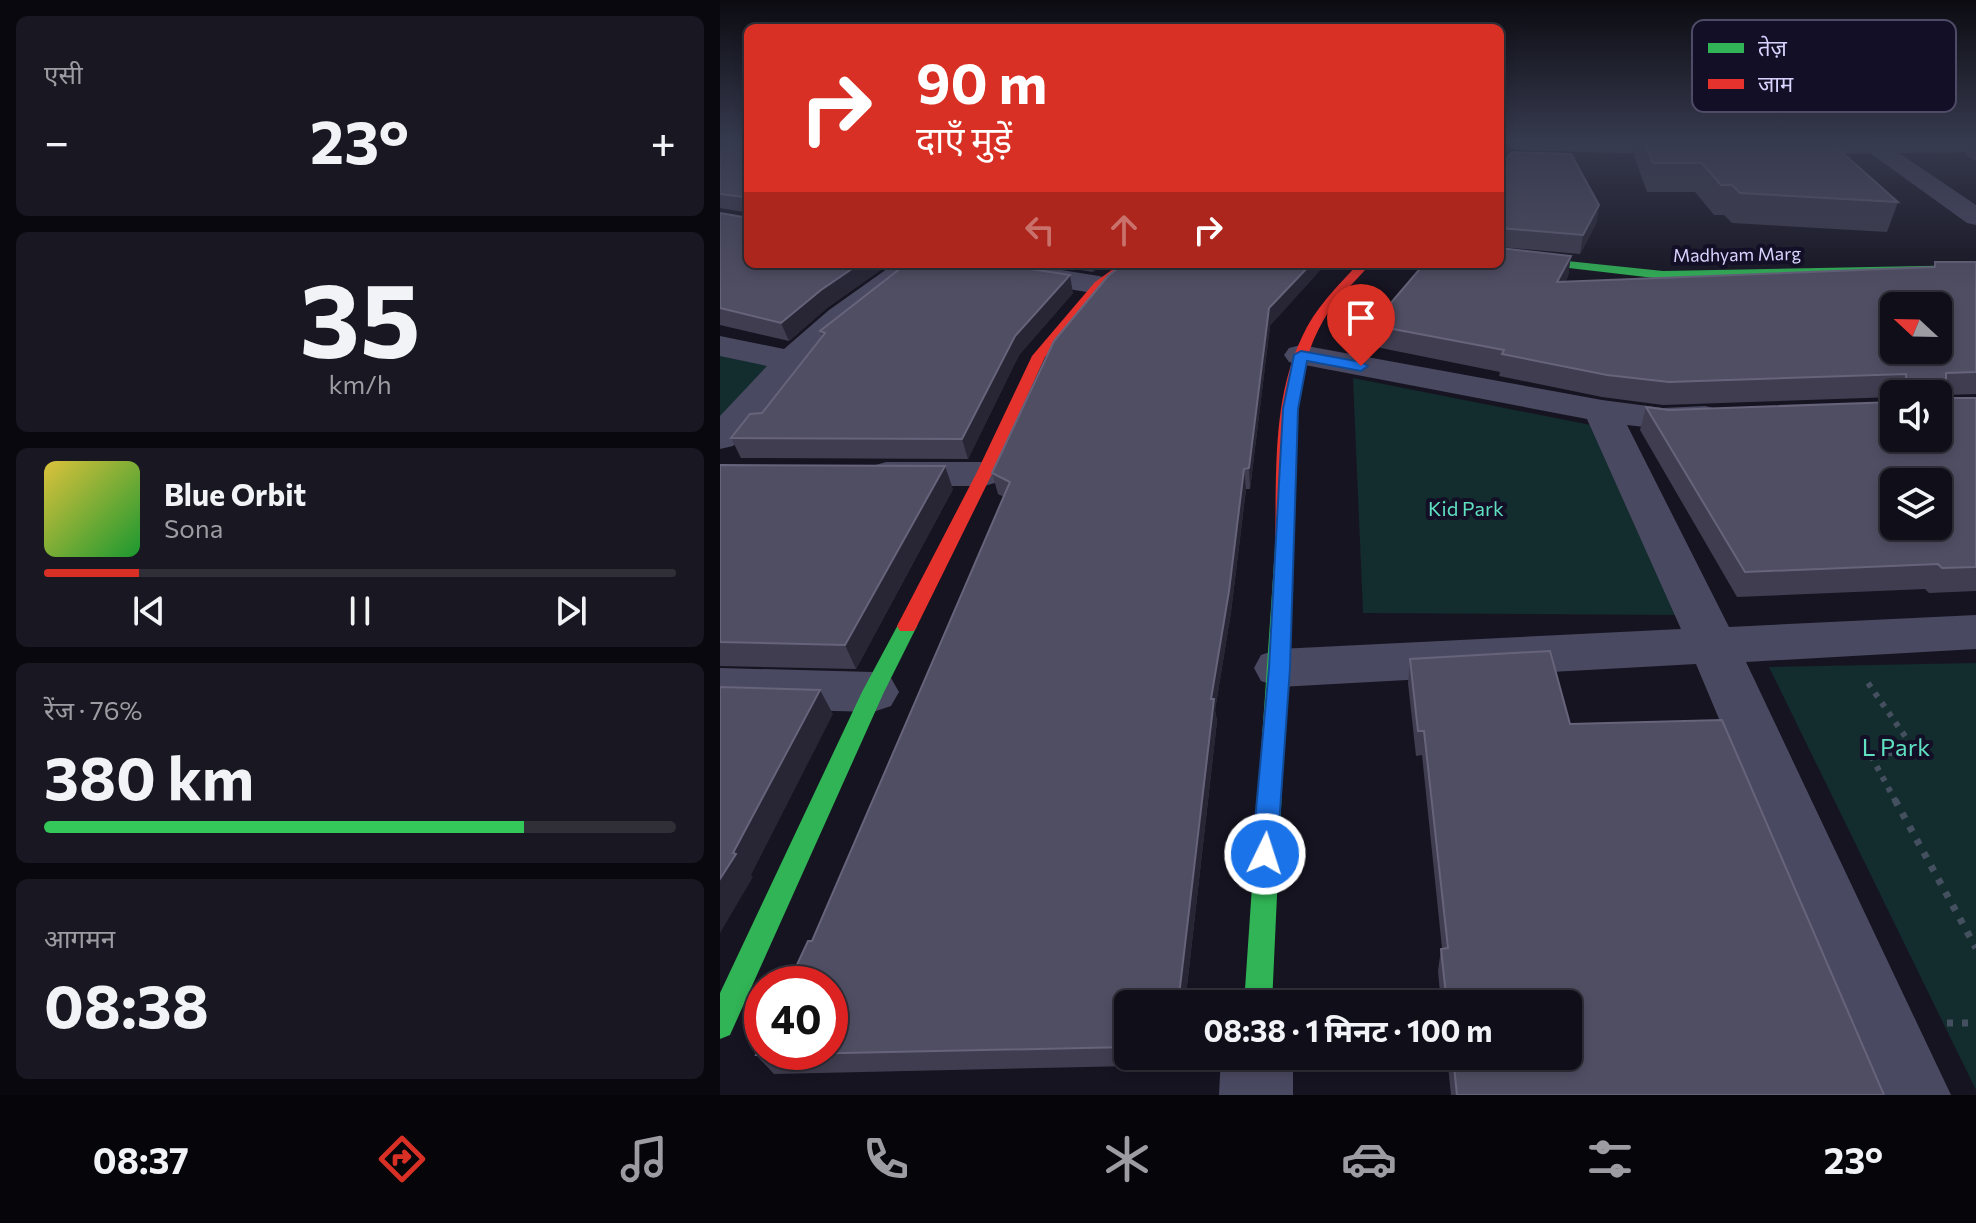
<!DOCTYPE html>
<html lang="hi">
<meta charset="utf-8">
<style>
body{margin:0;font-family:Commissioner,"Noto Sans Devanagari",sans-serif;background:#191822;color:#f1f3f6;height:100vh;display:flex;flex-direction:column;font-size:30px;white-space:nowrap}
*{box-sizing:border-box;margin:0}
p{font-size:26px;color:#9c9ca2}
.icon{flex:none;width:44px;height:44px;fill:none;stroke:currentColor;stroke-width:2;stroke-linecap:round;stroke-linejoin:round}
.map{position:relative;flex:1;overflow:hidden}
.panel{display:flex;flex-direction:column;gap:16px;padding:16px;background:#09080e;width:720px}
.panel>*{flex:none}
.guide{position:absolute;left:24px;top:24px;width:760px;height:244px;border-radius:12px;box-shadow:0 4px 12px #0003,0 0 0 2px #302f38;background:#d93025;color:#fff;overflow:hidden}
.needle{width:52px;rotate:292deg}
.buttons{position:absolute;left:1160px;top:292px;display:grid;gap:16px}
.buttons a{display:grid;place-items:center;width:72px;height:72px;border-radius:12px;background:#100f19;box-shadow:0 4px 12px #0003,0 0 0 2px #302f38;font-size:40px}
.speed{position:absolute;left:24px;top:966px;display:flex;gap:16px;font-size:40px;font-weight:700;text-align:center}
.speed>*{display:grid;place-content:center;width:104px;height:104px;border-radius:50%;background:#100f19;box-shadow:0 4px 12px #0003,0 0 0 2px #302f38;line-height:1}
.speed .limit{border:12px solid #d22;background:#fff;color:#111}
.pin{position:absolute;display:grid;place-items:center;width:68px;height:68px;color:#fff;margin:-82px -34px;border-radius:50% 50% 50% 0;rotate:-45deg;box-shadow:0 0 8px #0007}
.pin .icon{rotate:45deg}
.me{position:absolute;width:88px;margin:-44px;rotate:4deg;stroke-linejoin:round;filter:drop-shadow(0 0 6px #0008)}
.turn{display:flex;align-items:center;gap:28px;height:168px;padding:0 40px;font-size:36px}
.turn .icon{width:104px;height:104px;stroke-width:2.5}
.turn b{display:block;font-size:56px;line-height:68px}
.lanes{display:flex;align-items:center;height:76px;padding:0 40px;background:#0003;justify-content:center;gap:40px;direction:ltr}
.lanes .off{opacity:.35}
.big{font-size:60px;font-weight:700;line-height:1.1}
.panel .tile{flex:1;display:flex;flex-direction:column;justify-content:center;gap:12px;min-width:0;padding:0 28px;border-radius:12px;background:#191822}
.panel .dial{align-items:center;gap:0}
.dial b{font-size:104px;line-height:1}
.song{display:flex;align-items:center;gap:24px}
.cover{width:96px;height:96px;border-radius:12px;background:linear-gradient(135deg,hsl(50 70% 55%),hsl(130 70% 35%))}
.played{height:8px;border-radius:4px;background:linear-gradient(90deg,#d93025 15%,#302f38 15%)}
.keys{display:flex;justify-content:space-around;direction:ltr}
.heat{display:flex;justify-content:space-between;align-items:center;font-size:44px;direction:ltr}
.charge{height:12px;border-radius:6px;background:linear-gradient(90deg,#34c759 76%,#302f38 0)}
.trip{position:absolute;left:394px;top:990px;width:468px;height:80px;border-radius:12px;background:#100f19;box-shadow:0 4px 12px #0003,0 0 0 2px #302f38;font-weight:700;line-height:80px;text-align:center}
.tabs{display:flex;height:128px;justify-content:space-around;align-items:center;background:#06060a;color:#9c9ca2}
.tabs .icon{width:56px;height:56px}
.tabs .current{color:#d93025}
.tabs b{font-size:36px;color:#f1f3f6}
main{display:flex;flex:1;min-height:0}
.map>svg:first-child{display:block}
.green{fill:#132c2d}
.lines{fill:none;stroke-linecap:round;stroke-linejoin:round}
.path-far1{stroke:#44505f;stroke-width:6;stroke-dasharray:5 7;stroke-linecap:butt}
.path{stroke:#44505f;stroke-width:7;stroke-dasharray:6 9;stroke-linecap:butt}
.street{fill:#4a4962;fill-rule:evenodd}
.fast{fill:#30b455;fill-rule:evenodd}
.jam{fill:#e5322d;fill-rule:evenodd}
.wall{fill:#403d50}
.shaded-wall{fill:#282635}
.building{fill:#504e63;stroke:#66637b;stroke-width:2;fill-rule:evenodd}
.route{fill:#1a73e8;stroke:#114b97;stroke-width:2}
.labels{text-anchor:middle;dominant-baseline:central;stroke-width:8;stroke-linejoin:round;paint-order:stroke}
.far-street-label{font-size:18px;fill:#d9d4ff;stroke:#130f26}
.park-label{font-size:20px;fill:#5fe0c0;stroke:#130f26}
.near-park-label{font-size:24px;fill:#5fe0c0;stroke:#130f26}
.key{fill:#130f26;stroke:#4e4a67;stroke-width:2}
.key-label{font-size:22px;fill:#d9d4ff}
</style>
<main>
<section class="panel">
<div class="tile"><p>एसी</p>
<div class="heat"><a>−</a><b class="big">23°</b><a>+</a></div>
</div>
<div class="tile dial"><b>35</b><p>km/h</p></div>
<div class="tile">
<div class="song"><i class="cover"></i><div><b>Blue Orbit</b><p>Sona</p></div></div>
<div class="played"></div>
<div class="keys"><svg class="icon" aria-label="previous" viewBox="0 0 24 24"><path d="M18 5L8 12l10 7zM5 5v14"/></svg><svg class="icon" aria-label="pause" viewBox="0 0 24 24"><path d="M8 5v14M16 5v14"/></svg><svg class="icon" aria-label="next" viewBox="0 0 24 24"><path d="M6 5l10 7-10 7zM19 5v14"/></svg></div>
</div>
<div class="tile"><p>रेंज · 76%</p><b class="big">380 km</b><div class="charge"></div></div>
<div class="tile"><p>आगमन</p><b class="big">08:38</b></div>
</section>
<div class="map">
<svg width="1256" height="1095" viewBox="0 0 1256 1095">
<rect width="100%" height="100%" fill="#161421"/>
<!-- green -->
<path class="green" d="M0,347L71,361L0,438Z
M633,378L876,426L958,615L643,613Z
M1256,663V1090L1049,667Z"/>
<g class="lines">
<!-- path-far1 -->
<path class="path-far1" d="M1148,683L1196,752L1150,754L1176,802"/>
<!-- path -->
<path class="path" d="M1175,800L1256,948
M1227,1023H1256"/>
<!-- street -->
<path class="street" d="M790,139L974,141L985,148L974,155L798,150L790,148L787,143Z
M1256,139V152L1179,153L1256,205V225L1247,223L1150,153L1058,155L1047,148L1058,141Z
M174,264H207L131,324L83,368L13,446L0,449V416L47,366L0,356V336L64,349L109,310Z
M237,264H304L379,276L389,279L394,285L389,291L379,294L251,273L241,270Z
M581,345L882,400L943,408L985,406L998,409L1003,417L998,425C968,432 938,429 907,425L1009,627L1256,615V649L1026,662L1231,1095H1157L976,664L559,687L541,681L534,668L541,655L559,649L961,629L867,419L569,362L564,355L569,348Z
M166,462H264L278,466L284,474L278,482L264,486H166L152,482L146,474L152,466Z
M0,668L153,672L171,678L179,692L171,706L153,712L0,708Z
M501,1056H573V1095H499Z"/>
<!-- fast -->
<path class="fast" d="M780,254L943,271L1256,265V273L943,279L780,260Z
M564,542L573,548L552,1004H524L555,548Z
M187,619L194,621L197,626L164,692L10,1035L0,1039V993L142,692L180,621Z"/>
<!-- jam -->
<path class="jam" d="M400,264H414L383,288L325,357L272,474L197,626L194,631H180L177,626L256,474L312,356L375,282Z
M638,264H650C637,280 621,294 609,311C564,380 574,470 573,548L564,554L555,548C557,479 551,401 582,337C595,308 617,287 638,264Z"/>
</g>
<!-- wall -->
<path class="wall" d="M0,139H28V264H169L107,308L69,341L0,325V213L23,217L24,212L0,208Z
M917,139H1107L1178,202L1167,232L1012,223L1004,215H994L975,192H927L914,156Z
M1252,139H1256V161L1246,155Z
M780,166L879,205L876,224L860,254L780,247Z
M851,256L848,276L845,282L1213,267L1215,262H1256V394L1226,395V398H1256V591L1209,593L1205,589L1017,597L920,430L926,407L1174,438L1218,394H1174V397L943,405L882,397L779,376L780,372L651,346L652,325Z
M323,264H385L373,272Z
M353,293L299,355L248,459L21,458L11,438L42,413L102,336L100,331Z
M550,326L530,489H526L511,612L495,710L497,721L465,1004H408V1056H459L458,1065L54,1074L36,1055L92,941L284,497L278,494L272,473Z
M0,465L233,489L136,669L0,666Z
M690,659L850,724L1164,1095H731L727,1056H848V1004H721L718,971L721,949L722,948L702,755L696,756L688,683Z"/>
<!-- shaded-wall -->
<path class="shaded-wall" d="M879,205L876,224L860,254L863,235Z
M851,256L848,276L834,303L837,282Z
M139,264H169L107,308L69,341L61,323L101,290Z
M372,264H385L373,272Z
M591,264H606L550,326L530,489L529,468L549,308Z
M350,275L353,293L299,355L248,459L242,439L295,336Z
M225,466L233,489L136,669L125,645Z
M524,469L526,489L511,612L495,710L497,721L465,1004H458L491,699Z
M100,690L113,714L31,875L33,877L0,933V879Z"/>
<!-- building -->
<path class="building" d="M0,139H28V264H139L101,290L61,323L0,308V213L23,217L24,197L0,194Z
M923,139H1107L1178,202L1020,193L1012,185H1001L982,163H933Z
M792,152L851,154L879,205L863,235L780,228V166Z
M780,248L851,256L837,282L1215,267V262H1256V372L1226,373V398H1256V567L1222,568L1218,564L1025,572L926,407L949,410L1174,402V438H1218V394H1187L1186,374L949,382L887,375L782,354L784,350L652,325L704,264H780ZM1174,306H1218V350H1174ZM1174,482H1218V526H1174Z
M186,264H278L350,275L295,336L242,439L11,438L30,414L42,413L105,333L100,331Z
M403,264H591L549,308L529,468L524,469L509,591L491,699H494L458,1004H408V1047L36,1055L42,1042V1052H110V984H68L88,941H92L290,482L272,473L334,341L388,276Z
M0,465L225,466L125,645L0,642Z
M830,651L850,724L1002,720L1164,1095H737L733,1056H848V1004H727L721,949L728,948L704,731H698L690,659Z
M0,687L100,690L13,853L16,854L0,879Z"/>
<!-- sky -->
<linearGradient id="sky" x2="0" y2="1"><stop stop-color="#0c0b12"/><stop offset="0.48" stop-color="#363a4e"/><stop offset="1" stop-color="#363a4e" stop-opacity="0"/></linearGradient>
<rect width="1256" height="292" fill="url(#sky)"/>
<!-- route -->
<path class="route" d="M581,351L641,362L648,366L641,371L587,361L578,409L570,668L557,854L554,862L545,865L536,862L532,854L549,668L563,409L574,355Z"/>
<g class="labels">
<!-- far-street labels -->
<g class="far-street-label">
<text transform="translate(1017 254) rotate(-1)">Madhyam Marg</text>
</g>
<!-- park labels -->
<g class="park-label">
<text x="746" y="508">Kid Park</text>
</g>
<!-- near-park labels -->
<g class="near-park-label">
<text x="1176" y="746">L Park</text>
</g>
</g>
<!-- legend -->
<rect x="972" y="20" width="264" height="92" rx="12" class="key"/>
<rect x="988" y="43" width="36" height="10" fill="#30b455"/>
<rect x="988" y="79" width="36" height="10" fill="#e5322d"/>
<g class="key-label">
<text x="1038" y="56">तेज़</text>
<text x="1038" y="92">जाम</text>
</g>
</svg>
<div class="buttons">
<a><svg class="needle" viewBox="-14 -14 28 28"><path d="M0-13l5 13h-10z" fill="#e53935"/><path d="M0 13l5-13h-10z" fill="#9c9ca2"/></svg></a>
<a><svg class="icon" aria-label="sound" viewBox="0 0 24 24"><path d="M4 9h4l5-4v14l-5-4H4zM17 9q2 3 0 6"/></svg></a>
<a><svg class="icon" aria-label="layers" viewBox="0 0 24 24"><path d="M12 4l9 5-9 5-9-5zM3 14l9 5 9-5"/></svg></a>
</div>
<div class="speed"><div class="limit">40</div></div>
<div class="pin" style="left:641px;top:366px;background:#d93025"><svg class="icon" aria-label="arrive" viewBox="0 0 24 24"><path d="M6 21V4h12l-3 4 3 4H6"/></svg></div>
<svg class="me" style="left:545px;top:854px" viewBox="-20 -20 40 40"><circle r="17" fill="#1a73e8" stroke="#fff" stroke-width="3"/><path d="M0-11L8 9 0 5-8 9z" fill="#fff"/></svg>
<div class="trip">08:38 · 1 मिनट · 100 m</div>
<div class="guide">
<div class="turn"><svg class="icon" aria-label="right" viewBox="0 0 24 24"><path d="M7 20v-9h11M14 6l5 5-5 5"/></svg><div><b>90 m</b>दाएँ मुड़ें</div></div>
<div class="lanes"><svg class="icon off" aria-label="left" viewBox="0 0 24 24"><path d="M17 20v-9H6M10 6l-5 5 5 5"/></svg><svg class="icon off" aria-label="ahead" viewBox="0 0 24 24"><path d="M12 20V5M6 11l6-6 6 6"/></svg><svg class="icon" aria-label="right" viewBox="0 0 24 24"><path d="M7 20v-9h11M14 6l5 5-5 5"/></svg></div>
</div>
</div>
</main>
<nav class="tabs">
<b>08:37</b>
<svg class="icon current" aria-label="directions" viewBox="0 0 24 24"><path d="M12 3l9 9-9 9-9-9zM9 14v-3h6M13 9l2 2-2 2"/></svg>
<svg class="icon" aria-label="music" viewBox="0 0 24 24"><path d="M9 18V5l10-2v13"/><circle cx="6" cy="18" r="3"/><circle cx="16" cy="16" r="3"/></svg>
<svg class="icon" aria-label="phone" viewBox="0 0 24 24"><path d="M5 4h4l2 5-3 2q2 4 5 5l2-3 5 2v4C11 20 4 13 5 4z"/></svg>
<svg class="icon" aria-label="climate" viewBox="0 0 24 24"><path d="M12 3v18M4 7l16 10M4 17L20 7"/></svg>
<svg class="icon" aria-label="car" viewBox="0 0 24 24"><path d="M5 17H2v-5l4-1 3-4h7l3 4 3 1v5h-3M9 17h6M6 11h13"/><circle cx="7" cy="17" r="2"/><circle cx="17" cy="17" r="2"/></svg>
<svg class="icon" aria-label="filters" viewBox="0 0 24 24"><path d="M4 7h16M4 17h16"/><circle cx="9" cy="7" r="2"/><circle cx="15" cy="17" r="2"/></svg>
<b>23°</b>
</nav>
